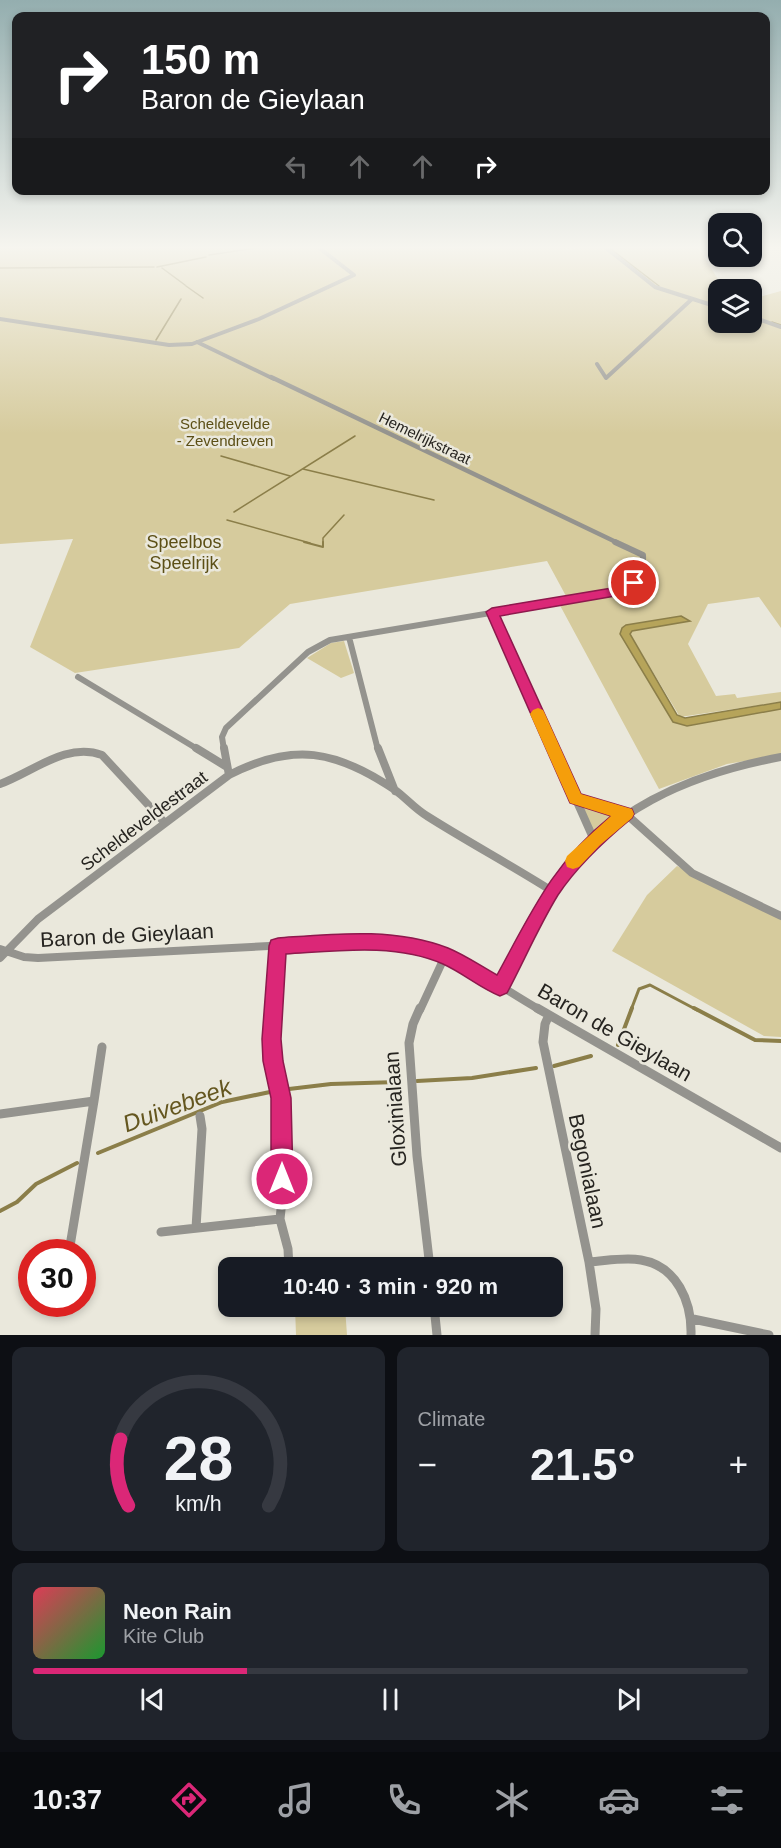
<!DOCTYPE html>
<meta charset="utf-8">
<style>
body{margin:0;font-family:Arial,sans-serif;background:#20242c;color:#f1f3f6;height:100vh;display:flex;flex-direction:column;font-size:22px;white-space:nowrap}
*{box-sizing:border-box;margin:0}
p{font-size:20px;color:#9ea1a6}
.icon{flex:none;width:33px;height:33px;fill:none;stroke:currentColor;stroke-width:2;stroke-linecap:round;stroke-linejoin:round}
.map{position:relative;height:1335px;overflow:hidden}
.sheet{display:flex;flex-direction:column;gap:12px;padding:12px;background:#0d0f14;flex:1}
.sheet>*{flex:none}
.guide{position:absolute;left:12px;top:12px;width:758px;height:183px;border-radius:12px;box-shadow:0 3px 9px #0003;background:#202124;color:#fff;overflow:hidden}
.tools{position:absolute;left:708px;top:213px;display:grid;gap:12px}
.tools a{display:grid;place-items:center;width:54px;height:54px;border-radius:12px;background:#171b24;box-shadow:0 3px 9px #0003;font-size:30px}
.speed{position:absolute;left:18px;top:1239px;display:flex;gap:12px;font-size:30px;font-weight:700;text-align:center}
.speed>*{display:grid;place-content:center;width:78px;height:78px;border-radius:50%;background:#171b24;box-shadow:0 3px 9px #0003;line-height:1}
.speed .limit{border:9px solid #d22;background:#fff;color:#111}
.pin{position:absolute;display:grid;place-items:center;width:51px;height:51px;color:#fff;margin:-26px;border:3px solid #fff;border-radius:50%;box-shadow:0 2px 6px #0007}
.me{position:absolute;width:66px;margin:-33px;rotate:0deg;stroke-linejoin:round;filter:drop-shadow(0 0 4px #0008)}
.turn{display:flex;align-items:center;gap:21px;height:126px;padding:0 30px;font-size:27px}
.turn .icon{width:78px;height:78px;stroke-width:2.5}
.turn b{display:block;font-size:42px;line-height:51px}
.lanes{display:flex;align-items:center;height:57px;padding:0 30px;background:#0003;justify-content:center;gap:30px;direction:ltr}
.lanes .off{opacity:.35}
.big{font-size:45px;font-weight:600;line-height:1.1}
.sheet .widget{flex:1;display:flex;flex-direction:column;justify-content:center;gap:9px;min-width:0;padding:0 21px;border-radius:12px;background:#20242c}
.sheet .dial{align-items:center;gap:0}
.dial svg{height:156px;overflow:visible;fill:none;stroke:#363941;stroke-width:7;stroke-linecap:round;text-anchor:middle}
.dial text{fill:#f1f3f6;stroke:none}
.song{display:flex;align-items:center;gap:18px}
.cover{width:72px;height:72px;border-radius:9px;background:linear-gradient(135deg,hsl(350 70% 55%),hsl(130 70% 35%))}
.played{height:6px;border-radius:3px;background:linear-gradient(90deg,#db2777 30%,#363941 30%)}
.keys{display:flex;justify-content:space-around;direction:ltr}
.heat{display:flex;justify-content:space-between;align-items:center;font-size:33px;direction:ltr}
.sheet .tiles{flex:1;display:grid;gap:12px;grid-template-columns:1fr 1fr}
.widget:last-child{grid-column:span 2}
.trip{position:absolute;left:218px;top:1257px;width:345px;height:60px;border-radius:12px;background:#171b24;box-shadow:0 3px 9px #0003;font-weight:600;line-height:60px;text-align:center}
.tabs{display:flex;height:96px;justify-content:space-around;align-items:center;background:#090b0e;color:#9ea1a6}
.tabs .icon{width:42px;height:42px}
.tabs .on{color:#db2777}
.tabs b{font-size:27px;color:#f1f3f6}
.map>svg:first-child{display:block}
.green{fill:#d6cb9d}
.water{fill:#b6a45a;stroke:#8b7e49;stroke-width:1.5}
.lines{fill:none;stroke-linecap:round;stroke-linejoin:round}
.stream-far3{stroke:#8b7e49;stroke-width:1.5}
.stream-far2{stroke:#8b7e49;stroke-width:2}
.stream-far1{stroke:#8b7e49;stroke-width:3}
.stream{stroke:#8b7e49;stroke-width:4}
.street-far4{stroke:#94938e;stroke-width:4}
.street-far3{stroke:#94938e;stroke-width:4.5}
.street-far2{stroke:#94938e;stroke-width:6}
.street-far1{stroke:#94938e;stroke-width:8}
.street{stroke:#94938e;stroke-width:9}
.route{fill:#db2777;stroke:#8e194d;stroke-width:1.5}
.slow{fill:#f59e0b}
.labels{text-anchor:middle;dominant-baseline:central;stroke-width:5;stroke-linejoin:round;paint-order:stroke}
.far-park-label{font-size:15px;fill:#5c4f16;stroke:#eae8dc}
.far-street-label{font-size:15px;fill:#262420;stroke:#eae8dc}
.park-label{font-size:18px;fill:#5c4f16;stroke:#eae8dc}
.street-label{font-size:18px;fill:#262420;stroke:#eae8dc}
.near-street-label{font-size:21px;fill:#262420;stroke:#eae8dc}
.near-water-label{font-size:24px;font-style:italic;fill:#64561f;stroke:#eae8dc}
</style>
<div class="map">
<svg width="781" height="1335" viewBox="0 0 781 1335">
<rect width="100%" height="100%" fill="#eae8dc"/>
<!-- green -->
<path class="green" d="M9,247H563L566,250L588,247H698L724,289L718,290V322H752V299L781,291V628L759,597L708,604L688,644L716,696L735,694L737,698L781,692V702L680,717L630,634L632,631L689,621L681,616L620,634L673,722L687,726L781,709V755L727,764L659,789L556,598L566,596L547,561L290,604L239,648L75,673L30,647L73,539L0,544V248Z
M344,641L354,673L341,678L307,658L331,643Z
M585,804L614,813L616,817L599,830H593L582,806Z
M677,866L781,918V1037L764,1036L612,951L647,895Z
M295,1307H345L347,1335H296Z"/>
<!-- water -->
<path class="water" d="M681,616L690,621L632,631L630,634L677,715L685,718L781,702V709L687,726L673,722L620,634L622,628L626,625Z"/>
<g class="lines">
<!-- stream-far3 -->
<path class="stream-far3" d="M608,247L659,286
M209,255L262,247
M157,267L206,257
M0,268L154,267
M162,268L185,285
M186,286L203,298
M772,322L781,325
M156,340L181,299
M221,456L290,476
M303,469L434,500
M234,512L355,436
M227,520L310,543
M323,543V538L344,515"/>
<!-- stream-far2 -->
<path class="stream-far2" d="M304,542L323,547V542"/>
<!-- stream-far1 -->
<path class="stream-far1" d="M631,1010L639,989L650,985L697,1010"/>
<!-- stream -->
<path class="stream" d="M694,1008L755,1040L781,1041
M618,1045L632,1008
M554,1066L591,1056
M417,1081L472,1078L536,1068
M289,1089L331,1084L398,1082
M98,1153L222,1102L270,1092
M0,1211L17,1202L36,1184L77,1163"/>
<!-- street-far4 -->
<path class="street-far4" d="M605,247L655,287L718,307
M752,317L781,327
M0,319L169,345L192,344L259,319L354,275L318,247
M197,342L274,379
M597,364L606,378L692,299"/>
<!-- street-far3 -->
<path class="street-far3" d="M271,377L618,543"/>
<!-- street-far2 -->
<path class="street-far2" d="M492,612L554,750
M349,637L378,750
M78,677L199,750
M224,750L222,737L226,728L308,652L330,640L621,591C637,584 644,572 643,555L615,542"/>
<!-- street-far1 -->
<path class="street-far1" d="M196,748L227,767
M224,748L229,775
M378,748L395,791
M553,748L594,840
M0,784C33,772 66,742 102,755L165,823
M575,799L626,814L692,873L781,916
M0,949L24,957L38,958L348,942C376,942 403,944 430,951C469,963 505,990 540,1010
M0,958L38,919L229,775C293,742 336,750 395,790C406,798 415,809 427,816C468,842 511,865 552,891
M500,987C517,955 531,921 552,890C605,810 689,774 781,757
M273,1010L277,946
M420,1010L445,956"/>
<!-- street -->
<path class="street" d="M273,1008L271,1039L281,1098L282,1200L280,1219L288,1249L289,1268
M420,1008L413,1024L409,1043L417,1156L430,1268
M537,1008L781,1148
M549,1015L545,1024L543,1042L589,1262L596,1309L595,1335
M0,1114L94,1101L102,1047
M196,1228L202,1129L200,1116
M161,1232L280,1219
M69,1252L94,1101
M589,1262C606,1261 624,1257 641,1260C677,1266 692,1302 691,1335
M434,1306L437,1335
M693,1319L769,1335"/>
</g>
<!-- sky -->
<linearGradient id="sky" x2="0" y2="1"><stop stop-color="#94aeaf"/><stop offset="0.57" stop-color="#f6f5ef"/><stop offset="1" stop-color="#f6f5ef" stop-opacity="0"/></linearGradient>
<rect width="781" height="434" fill="url(#sky)"/>
<!-- route -->
<path class="route" d="M634,579L640,583L621,595L500,616L581,794L632,809L634,814L632,818C604,841 578,865 558,895C539,926 524,961 507,993L500,996C480,988 463,973 443,964C395,943 337,951 286,954L281,1039L283,1061L291,1098L293,1179L289,1186L282,1189L275,1186L271,1179V1098L263,1061L262,1039L269,946L271,940L278,938C334,934 393,927 448,948C465,955 481,966 497,975C532,911 553,863 611,816L570,803L486,612L492,608L618,587Z"/>
<!-- slow -->
<path class="slow" d="M538,708L543,710L545,714L581,794L632,809L634,814L632,818L600,845L579,867L573,869L567,867L565,861L567,856L611,816L570,803L530,714L533,710Z"/>
<g class="labels">
<!-- far-park labels -->
<g class="far-park-label">
<text x="225" y="423">Scheldevelde<tspan x="225" dy="17">- Zevendreven</tspan></text>
</g>
<!-- far-street labels -->
<g class="far-street-label">
<text transform="translate(425 438) rotate(26)">Hemelrijkstraat</text>
</g>
<!-- park labels -->
<g class="park-label">
<text x="184" y="542">Speelbos<tspan x="184" dy="21">Speelrijk</tspan></text>
</g>
<!-- street labels -->
<g class="street-label">
<text transform="translate(144 821) rotate(-37)">Scheldeveldestraat</text>
</g>
<!-- near-street labels -->
<g class="near-street-label">
<text transform="translate(127 935) rotate(-3)">Baron de Gieylaan</text>
<text transform="translate(615 1032) rotate(30)">Baron de Gieylaan</text>
<text transform="translate(395 1109) rotate(-94)">Gloxinialaan</text>
<text transform="translate(588 1171) rotate(78)">Begonialaan</text>
</g>
<!-- near-water labels -->
<g class="near-water-label">
<text transform="translate(177 1105) rotate(-20)">Duivebeek</text>
</g>
</g>
</svg>
<div class="tools">
<a><svg class="icon" aria-label="search" viewBox="0 0 24 24"><circle cx="10" cy="10" r="6"/><path d="M15 15l6 6"/></svg></a>
<a><svg class="icon" aria-label="layers" viewBox="0 0 24 24"><path d="M12 4l9 5-9 5-9-5zM3 14l9 5 9-5"/></svg></a>
</div>
<div class="speed"><div class="limit">30</div></div>
<div class="pin" style="left:634px;top:583px;background:#d93025"><svg class="icon" aria-label="arrive" viewBox="0 0 24 24"><path d="M6 21V4h12l-3 4 3 4H6"/></svg></div>
<svg class="me" style="left:282px;top:1179px" viewBox="-20 -20 40 40"><circle r="17" fill="#db2777" stroke="#fff" stroke-width="3"/><path d="M0-11L8 9 0 5-8 9z" fill="#fff"/></svg>
<div class="trip">10:40 · 3 min · 920 m</div>
<div class="guide">
<div class="turn"><svg class="icon" aria-label="right" viewBox="0 0 24 24"><path d="M7 20v-9h11M14 6l5 5-5 5"/></svg><div><b>150 m</b>Baron de Gieylaan</div></div>
<div class="lanes"><svg class="icon off" aria-label="left" viewBox="0 0 24 24"><path d="M17 20v-9H6M10 6l-5 5 5 5"/></svg><svg class="icon off" aria-label="ahead" viewBox="0 0 24 24"><path d="M12 20V5M6 11l6-6 6 6"/></svg><svg class="icon off" aria-label="ahead" viewBox="0 0 24 24"><path d="M12 20V5M6 11l6-6 6 6"/></svg><svg class="icon" aria-label="right" viewBox="0 0 24 24"><path d="M7 20v-9h11M14 6l5 5-5 5"/></svg></div>
</div>
</div>
<section class="sheet">
<div class="tiles">
<div class="widget dial"><svg viewBox="0 0 100 80">
<path d="M14 69A42 42 0 1 1 86 69"/>
<path d="M14 69A42 42 0 0 1 10 35" stroke="#db2777"/>
<text x="50" y="56" font-size="32" font-weight="700">28</text>
<text x="50" y="72" font-size="11">km/h</text>
</svg></div>
<div class="widget"><p>Climate</p>
<div class="heat"><a>−</a><b class="big">21.5°</b><a>+</a></div>
</div>
<div class="widget">
<div class="song"><i class="cover"></i><div><b>Neon Rain</b><p>Kite Club</p></div></div>
<div class="played"></div>
<div class="keys"><svg class="icon" aria-label="previous" viewBox="0 0 24 24"><path d="M18 5L8 12l10 7zM5 5v14"/></svg><svg class="icon" aria-label="pause" viewBox="0 0 24 24"><path d="M8 5v14M16 5v14"/></svg><svg class="icon" aria-label="next" viewBox="0 0 24 24"><path d="M6 5l10 7-10 7zM19 5v14"/></svg></div>
</div>
</div>
</section>
<nav class="tabs">
<b>10:37</b>
<svg class="icon on" aria-label="directions" viewBox="0 0 24 24"><path d="M12 3l9 9-9 9-9-9zM9 14v-3h6M13 9l2 2-2 2"/></svg>
<svg class="icon" aria-label="music" viewBox="0 0 24 24"><path d="M9 18V5l10-2v13"/><circle cx="6" cy="18" r="3"/><circle cx="16" cy="16" r="3"/></svg>
<svg class="icon" aria-label="phone" viewBox="0 0 24 24"><path d="M5 4h4l2 5-3 2q2 4 5 5l2-3 5 2v4C11 20 4 13 5 4z"/></svg>
<svg class="icon" aria-label="climate" viewBox="0 0 24 24"><path d="M12 3v18M4 7l16 10M4 17L20 7"/></svg>
<svg class="icon" aria-label="car" viewBox="0 0 24 24"><path d="M5 17H2v-5l4-1 3-4h7l3 4 3 1v5h-3M9 17h6M6 11h13"/><circle cx="7" cy="17" r="2"/><circle cx="17" cy="17" r="2"/></svg>
<svg class="icon" aria-label="filters" viewBox="0 0 24 24"><path d="M4 7h16M4 17h16"/><circle cx="9" cy="7" r="2"/><circle cx="15" cy="17" r="2"/></svg>
</nav>
